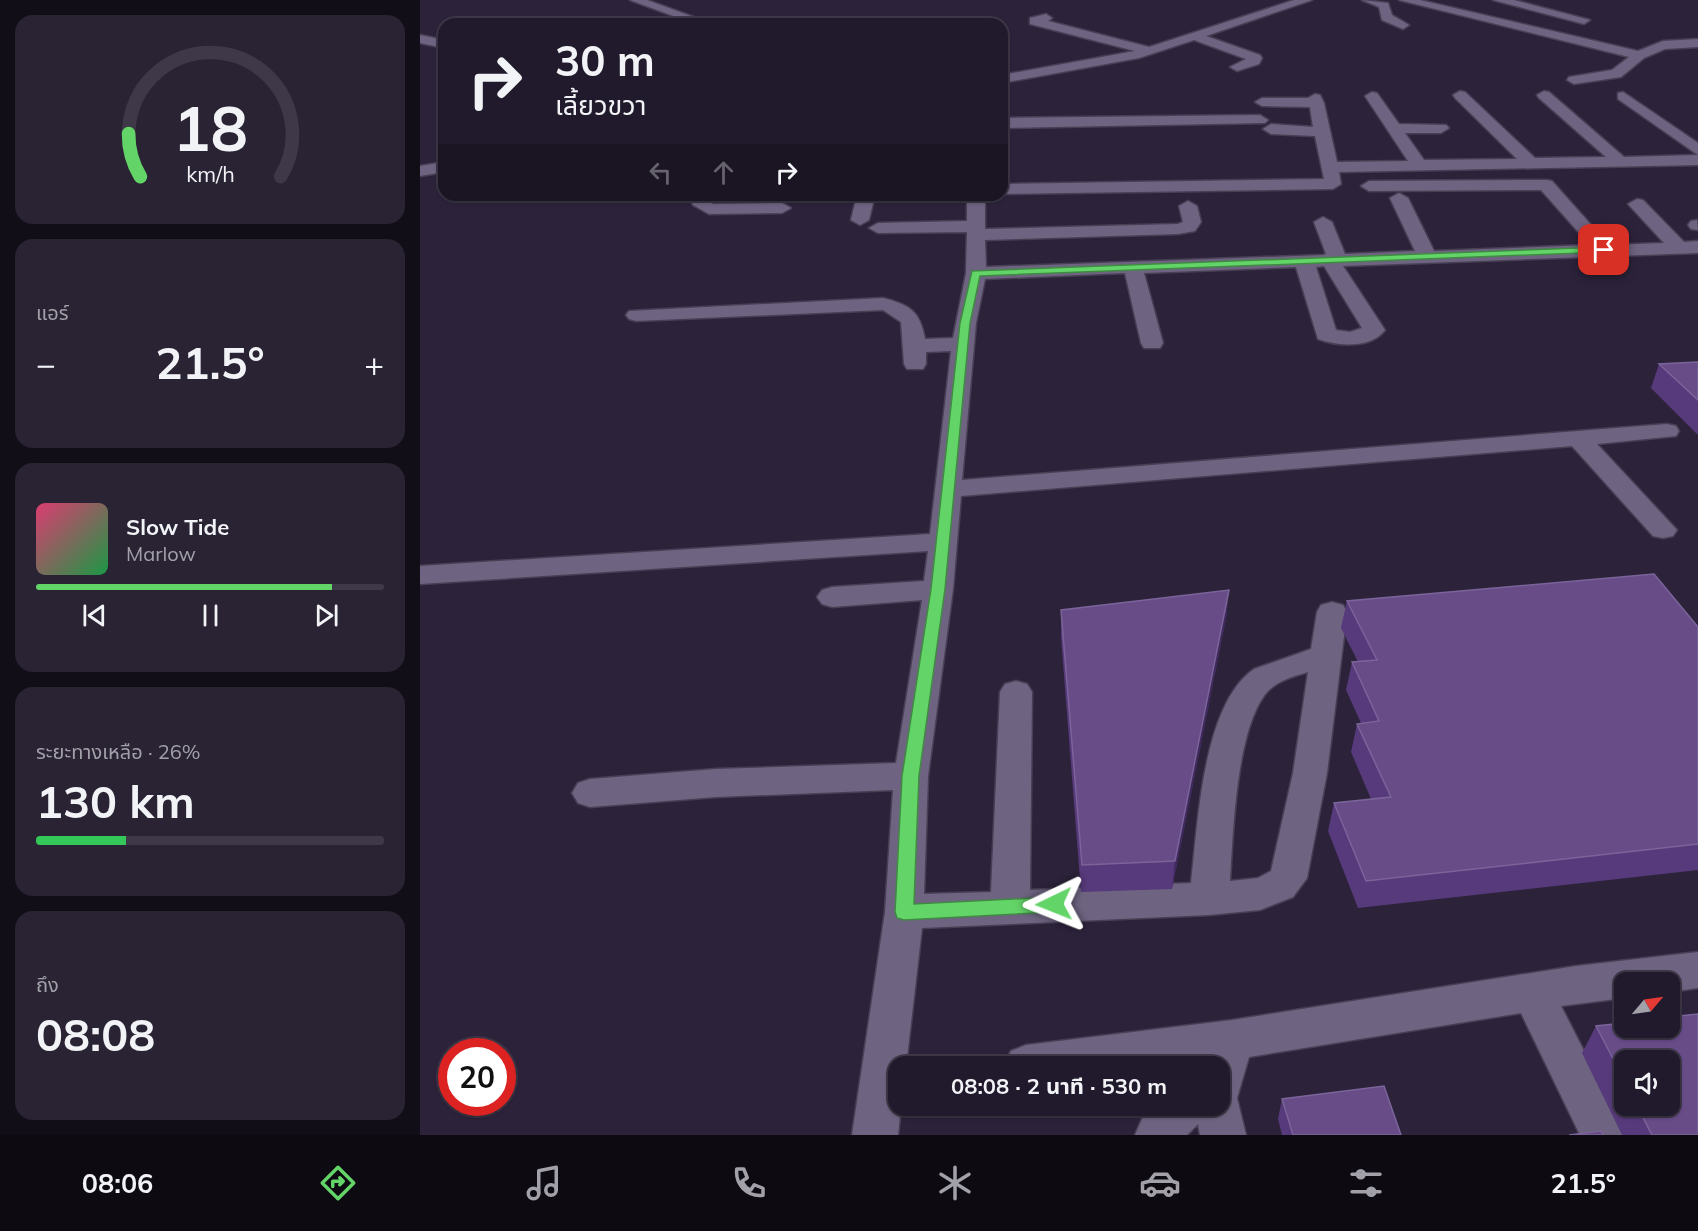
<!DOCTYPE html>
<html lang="th">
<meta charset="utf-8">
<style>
body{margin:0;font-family:Mulish,"Noto Sans Thai",sans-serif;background:#292334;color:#f1f3f6;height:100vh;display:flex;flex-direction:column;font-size:22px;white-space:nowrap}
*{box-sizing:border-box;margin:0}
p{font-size:20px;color:#a2a1a9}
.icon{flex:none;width:33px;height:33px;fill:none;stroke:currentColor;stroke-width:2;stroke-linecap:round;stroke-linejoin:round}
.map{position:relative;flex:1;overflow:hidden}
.sheet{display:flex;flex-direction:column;gap:15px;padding:15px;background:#120e18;width:420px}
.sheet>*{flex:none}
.banner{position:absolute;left:18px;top:18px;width:570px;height:183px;border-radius:18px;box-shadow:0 2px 4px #0004,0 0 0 2px #3e3848;background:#211a2c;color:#f1f3f6;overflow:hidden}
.needle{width:39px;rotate:61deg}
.buttons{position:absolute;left:1194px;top:972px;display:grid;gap:12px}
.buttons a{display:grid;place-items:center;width:66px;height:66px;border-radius:12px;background:#211a2c;box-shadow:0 2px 4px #0004,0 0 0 2px #3e3848;font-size:30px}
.speed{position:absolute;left:18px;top:1038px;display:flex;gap:12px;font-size:30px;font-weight:700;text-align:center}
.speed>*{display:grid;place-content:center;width:78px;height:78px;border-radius:50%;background:#211a2c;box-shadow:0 2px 4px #0004,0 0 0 2px #3e3848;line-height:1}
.speed .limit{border:9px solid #d22;background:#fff;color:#111}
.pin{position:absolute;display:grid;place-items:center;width:51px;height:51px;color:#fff;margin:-26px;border-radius:12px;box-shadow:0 3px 9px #0006}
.me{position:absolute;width:66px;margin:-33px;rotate:268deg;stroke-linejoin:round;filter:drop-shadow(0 0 4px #0008)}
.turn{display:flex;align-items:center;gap:21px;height:126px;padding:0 18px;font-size:27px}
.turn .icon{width:78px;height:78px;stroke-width:2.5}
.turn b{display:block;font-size:42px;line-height:51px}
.lanes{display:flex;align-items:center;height:57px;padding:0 18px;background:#0003;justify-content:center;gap:30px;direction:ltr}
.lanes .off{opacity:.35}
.big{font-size:45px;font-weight:700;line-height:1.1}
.sheet .tile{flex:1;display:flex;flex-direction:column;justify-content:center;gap:9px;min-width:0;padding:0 21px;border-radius:18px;background:#292334}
.sheet .dial{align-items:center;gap:0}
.dial svg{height:156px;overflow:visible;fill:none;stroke:#3e3848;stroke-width:7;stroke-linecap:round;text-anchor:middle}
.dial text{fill:#f1f3f6;stroke:none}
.song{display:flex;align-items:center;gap:18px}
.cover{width:72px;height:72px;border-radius:9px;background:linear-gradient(135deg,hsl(340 70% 55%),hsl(140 70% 35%))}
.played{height:6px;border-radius:3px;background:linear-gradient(90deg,#63d468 85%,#3e3848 85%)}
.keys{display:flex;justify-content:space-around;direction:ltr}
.heat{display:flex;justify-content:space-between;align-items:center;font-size:33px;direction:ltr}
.charge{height:9px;border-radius:4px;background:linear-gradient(90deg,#34c759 26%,#3e3848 0)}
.trip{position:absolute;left:468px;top:1056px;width:342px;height:60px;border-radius:18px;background:#211a2c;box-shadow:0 2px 4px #0004,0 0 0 2px #3e3848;font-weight:700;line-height:60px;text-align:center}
.tab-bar{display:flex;height:96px;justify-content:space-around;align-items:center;background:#0d0a12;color:#a2a1a9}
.tab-bar .icon{width:42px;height:42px}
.tab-bar .selected{color:#63d468}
.tab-bar b{font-size:27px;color:#f1f3f6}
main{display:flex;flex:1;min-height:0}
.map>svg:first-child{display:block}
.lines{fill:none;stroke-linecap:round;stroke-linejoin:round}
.minor-casing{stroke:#483f55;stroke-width:3}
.minor{fill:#6e6481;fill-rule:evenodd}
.wall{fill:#573a7b;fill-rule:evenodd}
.shaded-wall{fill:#3f295c}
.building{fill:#674c88;stroke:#7b6499;stroke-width:1.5}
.route{fill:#63d468;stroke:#408a44;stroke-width:1.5}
</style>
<main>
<section class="sheet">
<div class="tile dial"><svg viewBox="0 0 100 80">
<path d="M14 69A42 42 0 1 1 86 69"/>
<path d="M14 69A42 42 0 0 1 8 47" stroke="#63d468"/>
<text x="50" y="56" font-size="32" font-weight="700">18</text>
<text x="50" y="72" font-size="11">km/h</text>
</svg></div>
<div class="tile"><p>แอร์</p>
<div class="heat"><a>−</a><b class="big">21.5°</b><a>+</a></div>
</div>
<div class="tile">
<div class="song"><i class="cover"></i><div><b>Slow Tide</b><p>Marlow</p></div></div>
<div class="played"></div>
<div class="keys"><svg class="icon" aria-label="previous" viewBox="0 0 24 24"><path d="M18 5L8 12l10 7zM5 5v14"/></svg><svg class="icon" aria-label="pause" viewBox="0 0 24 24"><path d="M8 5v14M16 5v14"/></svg><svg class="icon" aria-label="next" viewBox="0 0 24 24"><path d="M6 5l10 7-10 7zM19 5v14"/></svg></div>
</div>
<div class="tile"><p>ระยะทางเหลือ · 26%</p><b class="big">130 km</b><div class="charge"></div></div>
<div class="tile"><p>ถึง</p><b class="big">08:08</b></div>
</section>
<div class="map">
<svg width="1278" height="1135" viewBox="0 0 1278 1135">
<rect width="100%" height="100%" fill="#2c233b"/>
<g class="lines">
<defs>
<path id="minor" d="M210,0H227L293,24H275Z
M874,0H892L786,36L840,55L842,58L839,64L817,71L810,67L826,59L774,40L719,58L582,83V75L715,51L610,24V18L626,14L632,18L628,21L729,47Z
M942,0L968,3L972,15L989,25L983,29L962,20L959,7Z
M979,0H1000L1218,51L1243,41L1278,39V47L1245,49L1224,58L1201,77L1154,84L1147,80L1149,77L1192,70L1209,57Z
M1073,0H1094L1170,20L1164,24Z
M0,35L24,40V48L0,43Z
M1040,91L1045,92L1115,158L1186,157L1119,98L1117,95L1124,91L1129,92L1204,157L1278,155V165L919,172L921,184L913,189L582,194V184L904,179L895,136L851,134L843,129L851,124L893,127L890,107L842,106L835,102L842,98H888L895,94L900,95L904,103L917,162L988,161L945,96L952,92L957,93L979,124L1026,125L1029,128L1021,133H985L1004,160L1097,159L1035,98L1033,95Z
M1203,92L1278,143V155L1198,99V93Z
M840,115L848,120L845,123L582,128V118Z
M24,162V172L0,176V166Z
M1126,180L1132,181L1189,245L1244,243L1208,204L1217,199L1223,200L1264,242L1278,241V253L923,266L965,330C951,349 917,346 898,339L876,267L724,273L743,343L740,348H724L721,343L705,273L565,279L556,323L542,480L1247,424L1256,426L1259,431L1256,436L1177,444L1257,530L1253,536L1243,538L1233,536L1152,446L541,496L533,589L508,776L504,894L571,892L580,692L585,684L596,681L607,684L612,692L610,890L771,883C778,825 782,705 834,669L891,649L897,612L901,605L912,602L923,605L927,612L907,773L887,878L873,897L840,910L789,915L502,928L486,1066H478V1106H481L478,1135H432L465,912L473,790L296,797L170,807L158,803L152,793L158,783L170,779L296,769L476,763L502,600L412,607L402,604L397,597L402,590L412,587L504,581L508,551L0,584V566L510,534L531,351L506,352V364L503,369H487L484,364L481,322L463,310L216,321L209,319L206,315L209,311L463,298C490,305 500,311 505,339L533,338L546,273L547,232L458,233L449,228L458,223L547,221V195H565V229L758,224L763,222L759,206L768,201L777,206L781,222L775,231L758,234L565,240L566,267L903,255L906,254L894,222L903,217L912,222L925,254L995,251L970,198L979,193L988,198L1014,251L1170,245L1121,190L949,191L941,186L949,181ZM904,266L942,328L930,332L916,330L896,267ZM888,672L873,773L851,871L838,878L810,881C813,833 816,729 847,692C857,681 874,676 888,672Z
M270,195H288V199L293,204L362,203L371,208L362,213L289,214L273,205Z
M437,195H455L449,220L440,225L431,220Z
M1277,220L1278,230L1271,229L1268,225L1271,221Z
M1278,952V988L1250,992V982H1204V998L1141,1006L1207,1135H1160L1101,1013L829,1057L817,1098L826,1135H780L778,1124L767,1135H715L722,1119L734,1106H800V1066H783L784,1064L763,1066H584L591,1051L606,1045L812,1020L1156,966Z"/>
</defs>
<!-- minor casing -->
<use href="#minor" class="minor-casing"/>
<!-- minor -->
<use href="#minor" class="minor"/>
</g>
<!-- wall -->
<path class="wall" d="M1278,362V435L1231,388L1239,364Z
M809,590L806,618L752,889L661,892L641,637V610Z
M927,601L1278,627V870L938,908L908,831L914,803L951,799L931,752L937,724L941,723L926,690L932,662H938L921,628Z
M1176,1026L1278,1135H1202L1162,1053ZM1204,1060L1250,1106H1204Z
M862,1099L981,1135H862L858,1119Z"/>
<!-- shaded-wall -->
<path class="shaded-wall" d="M809,590L806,618L752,889L755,861Z"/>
<!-- building -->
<path class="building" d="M1278,362V400L1239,364Z
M1234,574L1278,627V844L946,881L914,803L971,797L937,724L959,721L932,662L957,660L927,601Z
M809,590L755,861L662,865L641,610Z
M1278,1014V1135H1232L1217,1106H1250V1060H1204V1080L1176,1026L1204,1023V1028H1250V1017Z
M964,1086L981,1135H873L862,1099Z
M1181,1131L1183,1135H1149Z"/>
<!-- route -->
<path class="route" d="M1184,247L1189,250L1187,252L560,276L550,323L525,589L499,776L494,904L634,897L641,899L643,904L641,910L634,912L484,920L477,918L475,912L482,776L511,589L540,323L552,271Z"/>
</svg>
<div class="buttons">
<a><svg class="needle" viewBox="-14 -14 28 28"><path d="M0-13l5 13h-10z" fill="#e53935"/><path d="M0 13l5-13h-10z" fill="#a2a1a9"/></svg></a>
<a><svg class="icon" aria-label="sound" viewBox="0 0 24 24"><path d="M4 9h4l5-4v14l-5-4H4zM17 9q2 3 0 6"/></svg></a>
</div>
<div class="speed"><div class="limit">20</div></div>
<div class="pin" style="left:1184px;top:250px;background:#d93025"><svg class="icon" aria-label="arrive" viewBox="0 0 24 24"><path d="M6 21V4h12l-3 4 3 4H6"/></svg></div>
<svg class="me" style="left:634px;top:904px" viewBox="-20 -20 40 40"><path d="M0-17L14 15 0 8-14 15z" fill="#63d468" stroke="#fff" stroke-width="4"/></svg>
<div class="trip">08:08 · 2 นาที · 530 m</div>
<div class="banner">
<div class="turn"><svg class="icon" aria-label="right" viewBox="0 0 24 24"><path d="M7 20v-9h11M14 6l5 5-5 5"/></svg><div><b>30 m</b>เลี้ยวขวา</div></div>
<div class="lanes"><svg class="icon off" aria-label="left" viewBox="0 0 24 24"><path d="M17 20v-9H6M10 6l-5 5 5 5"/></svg><svg class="icon off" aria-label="ahead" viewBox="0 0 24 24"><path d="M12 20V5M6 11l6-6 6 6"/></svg><svg class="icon" aria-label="right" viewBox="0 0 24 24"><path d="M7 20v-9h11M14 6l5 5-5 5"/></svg></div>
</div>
</div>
</main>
<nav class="tab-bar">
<b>08:06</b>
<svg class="icon selected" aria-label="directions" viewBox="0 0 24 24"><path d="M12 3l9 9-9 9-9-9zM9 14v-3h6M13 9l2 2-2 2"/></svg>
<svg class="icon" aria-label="music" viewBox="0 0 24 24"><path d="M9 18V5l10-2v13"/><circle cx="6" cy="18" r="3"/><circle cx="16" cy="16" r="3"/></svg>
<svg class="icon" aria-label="phone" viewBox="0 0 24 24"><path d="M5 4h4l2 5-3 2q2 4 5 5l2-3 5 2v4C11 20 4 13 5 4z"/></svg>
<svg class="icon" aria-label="climate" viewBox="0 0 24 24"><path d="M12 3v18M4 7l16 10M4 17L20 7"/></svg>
<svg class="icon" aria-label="car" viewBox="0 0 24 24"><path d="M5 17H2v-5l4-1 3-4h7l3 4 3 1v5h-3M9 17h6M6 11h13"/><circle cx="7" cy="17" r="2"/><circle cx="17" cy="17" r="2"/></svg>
<svg class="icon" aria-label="filters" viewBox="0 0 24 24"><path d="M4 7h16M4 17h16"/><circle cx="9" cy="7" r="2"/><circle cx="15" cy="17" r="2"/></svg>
<b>21.5°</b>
</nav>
